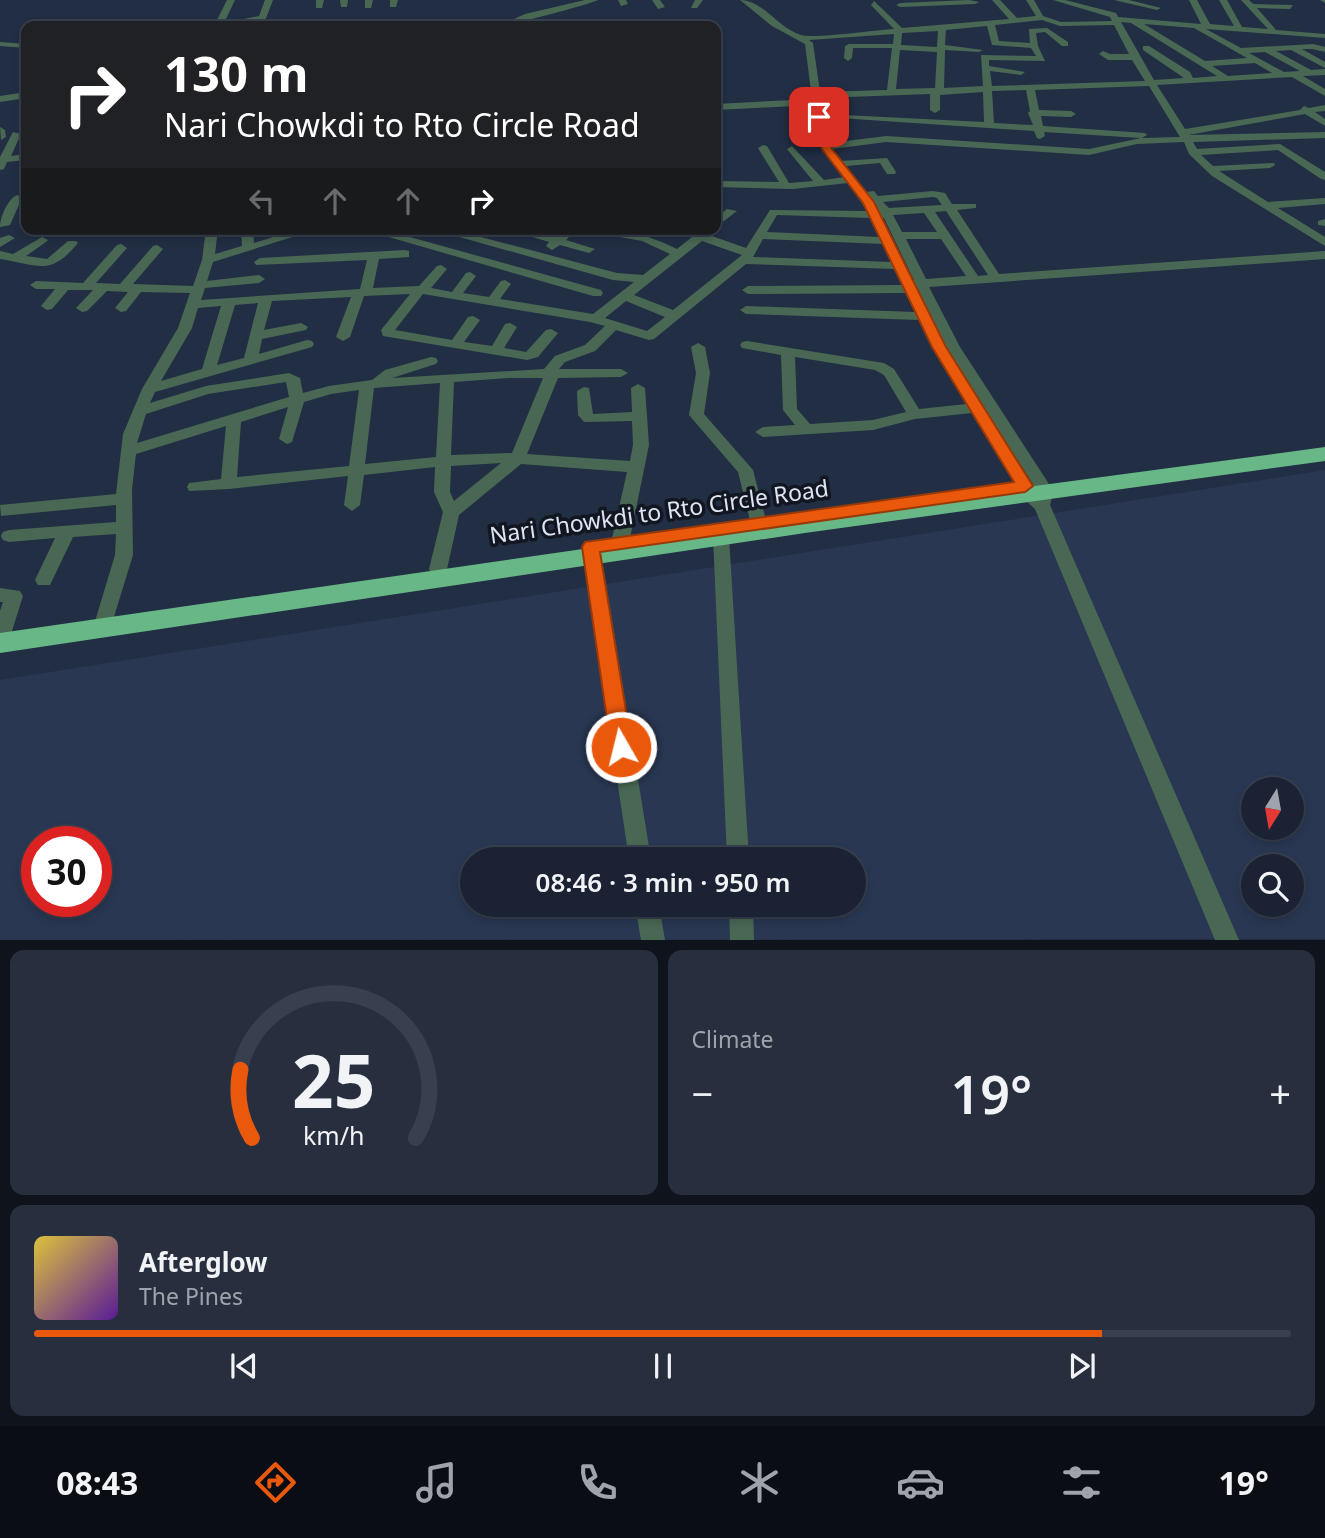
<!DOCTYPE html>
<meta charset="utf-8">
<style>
body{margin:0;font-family:"Noto Sans",sans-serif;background:#272f3f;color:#f1f3f6;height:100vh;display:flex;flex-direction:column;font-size:26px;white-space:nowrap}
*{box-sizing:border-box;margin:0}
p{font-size:23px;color:#9fa4ac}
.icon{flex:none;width:38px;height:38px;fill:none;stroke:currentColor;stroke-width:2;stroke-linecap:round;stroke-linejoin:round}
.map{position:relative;height:940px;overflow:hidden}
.side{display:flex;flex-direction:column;gap:10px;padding:10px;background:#0e131c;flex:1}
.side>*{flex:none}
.guide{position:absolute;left:21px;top:21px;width:700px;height:214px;border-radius:14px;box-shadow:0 4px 10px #0003,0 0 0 2px #383f4e;background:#202124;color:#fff;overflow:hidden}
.needle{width:46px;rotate:191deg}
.buttons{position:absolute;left:1241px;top:777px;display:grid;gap:14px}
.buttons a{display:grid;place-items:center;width:63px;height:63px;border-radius:50%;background:#1a2233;box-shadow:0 4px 10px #0003,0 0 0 2px #383f4e;font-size:35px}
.speed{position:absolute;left:21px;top:826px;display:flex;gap:14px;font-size:35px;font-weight:700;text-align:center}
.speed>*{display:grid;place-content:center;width:91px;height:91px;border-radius:50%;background:#1a2233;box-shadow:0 4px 10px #0003,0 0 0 2px #383f4e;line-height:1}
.speed .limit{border:10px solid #d22;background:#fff;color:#111}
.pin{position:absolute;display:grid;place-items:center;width:60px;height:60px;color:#fff;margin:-30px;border-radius:14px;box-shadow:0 4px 10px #0006}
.me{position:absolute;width:77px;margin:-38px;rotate:352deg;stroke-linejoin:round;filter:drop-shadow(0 0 5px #0008)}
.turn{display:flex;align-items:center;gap:24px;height:147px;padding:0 28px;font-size:32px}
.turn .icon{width:91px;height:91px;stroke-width:2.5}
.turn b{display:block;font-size:49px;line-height:60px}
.lanes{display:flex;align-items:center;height:66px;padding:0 28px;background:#0003;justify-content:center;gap:35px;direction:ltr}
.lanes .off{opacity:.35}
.big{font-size:52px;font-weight:600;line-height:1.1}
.side .card{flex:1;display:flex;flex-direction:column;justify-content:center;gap:10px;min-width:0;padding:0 24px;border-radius:14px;background:#272f3f}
.side .dial{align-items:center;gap:0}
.dial svg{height:182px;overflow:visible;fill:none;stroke:#383f4e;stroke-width:7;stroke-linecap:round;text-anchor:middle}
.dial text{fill:#f1f3f6;stroke:none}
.song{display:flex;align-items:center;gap:21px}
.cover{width:84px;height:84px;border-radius:10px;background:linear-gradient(135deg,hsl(50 70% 55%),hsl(270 70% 35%))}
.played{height:7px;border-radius:4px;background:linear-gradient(90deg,#ea580c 85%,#383f4e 85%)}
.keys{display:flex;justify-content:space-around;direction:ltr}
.heat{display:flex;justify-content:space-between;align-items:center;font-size:38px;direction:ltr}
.side .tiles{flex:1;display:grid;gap:10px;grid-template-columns:1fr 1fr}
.card:last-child{grid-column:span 2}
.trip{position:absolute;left:460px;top:847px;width:406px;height:70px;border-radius:35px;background:#1a2233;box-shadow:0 4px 10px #0003,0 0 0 2px #383f4e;font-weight:600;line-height:70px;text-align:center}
.tab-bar{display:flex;height:112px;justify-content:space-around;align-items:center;background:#0a0e14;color:#9fa4ac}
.tab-bar .icon{width:49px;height:49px}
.tab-bar .selected{color:#ea580c}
.tab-bar b{font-size:32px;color:#f1f3f6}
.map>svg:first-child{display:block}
.built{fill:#293752;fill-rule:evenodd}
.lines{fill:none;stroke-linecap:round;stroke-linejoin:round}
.minor{fill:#496854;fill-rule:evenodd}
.highway{fill:#67b886;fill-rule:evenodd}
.route{fill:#ea580c;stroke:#983908;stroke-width:2}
.labels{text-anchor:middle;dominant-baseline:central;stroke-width:7;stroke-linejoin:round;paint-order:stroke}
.street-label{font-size:23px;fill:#dce4f3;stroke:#111620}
</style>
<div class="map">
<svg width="1325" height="940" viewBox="0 0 1325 940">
<rect width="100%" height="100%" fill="#222e44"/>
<!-- built -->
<path class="built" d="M1325,470V939L0,940V680ZM1253,789H1292V828H1253ZM37,842H96V901H37ZM472,859H854V905H472ZM1253,866H1292V905H1253Z"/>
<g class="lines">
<!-- minor -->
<path class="minor" d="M227,0H235L224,23L259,16L265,0H273L263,26H255L257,21L214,26Z
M316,0H324L322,8H316Z
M340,0H348L347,7H341Z
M365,0H373L371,8H365Z
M390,0H398L396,7H390Z
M585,0H598C588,5 508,26 499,26L525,14Z
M618,0H626L628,4L621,6Z
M652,0H660L665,7L658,9Z
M695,0H703L697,8H691Z
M740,0C763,0 779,29 801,35C815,39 875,30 894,29L871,5L874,1L902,28L1009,19L992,0H1000L1017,18L1036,16L1026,0H1034L1043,16L1061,22L1112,21L1110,17L1053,0H1065L1116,13L1118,17L1201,24L1189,0H1197L1210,24L1234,26L1219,0H1227L1242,27L1268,29L1241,0H1249L1253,4L1293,5L1290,9L1257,8L1276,30L1325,34V38L1206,29L1241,48L1313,44L1325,47V52L1312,49H1302L1325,62V68L1291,50L1276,51L1311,70L1325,69V75L1303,76L1325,89V96L1292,77L1157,85L1185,129L1300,110L1304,106L1309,108L1325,105V111L1315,112L1325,119V126L1305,114L1188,135L1325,132V138L1193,142L1197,149L1280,144L1325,172V180L1321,179L1278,150L1201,155L1213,166L1274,163L1275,165L1270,168L1219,171L1268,202L1325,198V204L1278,208L1325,237V246L1212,176L1189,154L1184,142L1137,144L1089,155L886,142L832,149L841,161L887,158L896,172L895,174H887L880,163L846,166L866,192L874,191L878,196L933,191L945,193L952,204H976V208L957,210L999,274L1325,251V259L929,287L960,347L1049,484L1053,493L1050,505L1239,940H1215L1035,509L1024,499L972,413L915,419L873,430L763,437L755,432L763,427L795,425L783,410L781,355L742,348L740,345L742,342L747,341L884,363L894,369L919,409L967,404L934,351L919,320L746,314L740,310L746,306L915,312L906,293L748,294L742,290L748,286L903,285L895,269L746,264L654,339L649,340L616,330L595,351L565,362L559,369H621L628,373L621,377L558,378L527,454L630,461L633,445L632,421L584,422L578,415L577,391L584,387L589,388L593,414L632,412L631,388L638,384L645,388L649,445L629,543L626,547H614L611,543L627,472L521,464L459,515L447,569L444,574H432L429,569L443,512L434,492L435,467L364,475L360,505L352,511L344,505L348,476L229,489L189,491L187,487L189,483L221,479L226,426L136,454L132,489L133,555L109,633L102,635L95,633L93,628L115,555L116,534L73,537L50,585H38L35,580L55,538L9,542L3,540L1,536L3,532L9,530L116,522V505L1,516L0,505L116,494L123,434L142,389L178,328L190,293L141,292L126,311L121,312L115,308L128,292L107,291L87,311L82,312L76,308L93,290H68L52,309L47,310L41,306L55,289H36L30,285L36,281L83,283L117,245L121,244L127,248L96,283L120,284L153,246L157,245L163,249L133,284L193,286L202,260L206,229H218L215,254L242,246L241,229H253L254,243L299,229H318L213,262L207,281L259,275L265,279L259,283L205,288L201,300L360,289L367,260L256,265L254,262L260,258L405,250L409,251V257L379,259L373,288L419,286L437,266L441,265L447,269L431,288L452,292L466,273L470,272L476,276L463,293L489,297L501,281L505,280L511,284L500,299L593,314L634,282L613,280L431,229H451L617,273L643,275L670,254L642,241L592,232L586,229C622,229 645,233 677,249L702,229H712L709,235L746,248L770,210L867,211L848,183L793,189L716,187V181L779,182L758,148L763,145L767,146L789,183L813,181L787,149L792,146L824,180L844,177L821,147L813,105L716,110V104L812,99L805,44L772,26ZM1042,20L1060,26L1114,25L1129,54H1110L1103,51L1099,54L1108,60H1132L1145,81L992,86L990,71L1021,75L1025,72L989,66V60L1045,61L1038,46L1036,33L1045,32L1062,46H1068V42L1047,28L1029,29L1030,43L999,41L995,25ZM1121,22L1131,23L1217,76L1193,78L1190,72L1149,46H1143V50L1184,78L1154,80ZM1144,24L1194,28L1247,58L1205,61ZM987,26L992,45L1031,48L1036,56L981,55L983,86L944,88L945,50L979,52L983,50L945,45L946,30ZM938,31L937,47L901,45L902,33ZM894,34L893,44H849L845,46L844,58L848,61L852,58L853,48H892L887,90L820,92L813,43L809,40ZM900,50L937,52L935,88L896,89ZM1265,52L1300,71L1284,72L1249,53ZM1255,63L1272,73L1228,76L1212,66ZM1149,86L1180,137L1142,138L1147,135L1145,133L1043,126L1041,116L1071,117L1076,114L1071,111L1039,110L1035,90ZM1026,90L1030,111L1028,113L1033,125L994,123L992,91ZM983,92L984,122L823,114L821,98L930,94V110L935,113L940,110V95ZM824,117L1034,131L1037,138L1040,139L1045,136L1044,132L1141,138L1089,149L886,136L830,143ZM933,197L937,198L942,205L889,208L883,202ZM946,211L988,275L978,276L935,212ZM924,213L937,232H902L893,215ZM777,215L870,218L879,237L767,232ZM882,218H884L914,280H913ZM763,239L883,244L891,262L753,257ZM906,239H941L966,276L926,279ZM702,241L742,255L673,310L634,295ZM916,287H917L946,347L982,403L948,351ZM410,294L381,330L383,336L527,360L538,357L558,333L551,329L546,330L526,352L504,348L517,327L510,323L505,324L492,346L464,342L480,320L473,316L468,317L452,340L395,330L423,294L590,322L605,326L585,345L555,356L544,369L392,378L436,364L438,361L436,358L431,357L385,370L372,380L329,386L303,393L300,378L289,373L206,386L150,403L155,392L312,347L314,344L312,341L307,340L259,354L262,339L306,330L308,327L301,323L264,330L272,301L351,297L336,337L343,341L350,337L364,296ZM626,301L665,317L647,331L605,318ZM258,303L244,358L217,365L235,305ZM221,306L202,369L161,381L192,328L198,308ZM795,357L875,370L884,375L906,412L873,420L810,424L797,409ZM508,378H543L512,453L451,455L454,382ZM286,382L289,397L137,443L146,414L208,394ZM440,383L436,457L365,464L374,388ZM359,390L349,466L237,477L241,422L288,407L279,439L287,444L292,442L304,402L331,394ZM986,411L1033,484L1036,492V491ZM501,463L454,501L450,492L451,466Z
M969,0L979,2L975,4L900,7L896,5L900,3Z
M1114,0H1129L1161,8L1157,10Z
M1320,0H1325V3Z
M0,42L26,44V48L0,46Z
M26,92V98L0,102V96Z
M0,127L5,130L6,137L1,140Z
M13,132L21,134L11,156L26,154V160L7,162L4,169L0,170V157Z
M17,195L22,198L10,225L0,227C0,217 8,199 17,195Z
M727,209L737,211L716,227V218Z
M1325,219V226L1318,225V221Z
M31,229H43V230L37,233Z
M67,229H79L72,233Z
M101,229H113L110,235L106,236L100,233Z
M142,229H154V231L148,234L144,233Z
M361,229H381L601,290L603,293L601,296H593Z
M506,229H526L555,237L564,229H577L566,240L595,249L589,253L560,245L552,250L546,246L549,242Z
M9,235L15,238L0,247V238Z
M42,237L48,240L46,242L26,256L47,259L68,241H76L78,243C50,277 38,265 0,259V251L13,254Z
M698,343L705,347L710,373L704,414L753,470L769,532L767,536H755L753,532L738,472L689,415L696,373L691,347Z
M721,531L727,533L729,537L749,859H727L713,537L715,533Z
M591,541L597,543L600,547L651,859H629L582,547L585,543Z
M0,588L20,591L23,596L12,631L10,636L0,637V611L3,602H0Z
M635,905H659L665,940H641Z
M729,905H753L754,940H730Z"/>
<!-- highway -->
<path class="highway" d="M1325,447V461L805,533L0,653V633L805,517Z"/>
</g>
<!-- route -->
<path class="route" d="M819,114L824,117L832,149L874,202L946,347L1033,486L1025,492L600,552L632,747L628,754L621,756L614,754L611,747L582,547L585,542L1014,482L932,347L863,203L822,149L814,117Z"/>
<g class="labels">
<!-- street labels -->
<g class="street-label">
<text transform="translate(659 511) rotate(-8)">Nari Chowkdi to Rto Circle Road</text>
</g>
</g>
</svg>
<div class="buttons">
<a><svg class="needle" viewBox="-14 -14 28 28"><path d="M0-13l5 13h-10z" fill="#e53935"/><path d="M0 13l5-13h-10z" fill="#9fa4ac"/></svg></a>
<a><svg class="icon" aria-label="search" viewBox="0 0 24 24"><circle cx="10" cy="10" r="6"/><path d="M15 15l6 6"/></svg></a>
</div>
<div class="speed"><div class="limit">30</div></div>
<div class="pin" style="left:819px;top:117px;background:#d93025"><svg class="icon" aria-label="arrive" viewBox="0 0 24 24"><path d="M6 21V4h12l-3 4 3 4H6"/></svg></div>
<svg class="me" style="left:621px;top:747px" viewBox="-20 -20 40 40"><circle r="17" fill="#ea580c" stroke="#fff" stroke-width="3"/><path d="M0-11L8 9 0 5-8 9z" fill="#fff"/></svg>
<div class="trip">08:46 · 3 min · 950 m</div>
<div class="guide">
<div class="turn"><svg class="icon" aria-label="right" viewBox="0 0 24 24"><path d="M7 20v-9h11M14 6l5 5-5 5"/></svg><div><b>130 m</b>Nari Chowkdi to Rto Circle Road</div></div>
<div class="lanes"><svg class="icon off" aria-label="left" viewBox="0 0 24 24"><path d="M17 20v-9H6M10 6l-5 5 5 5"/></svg><svg class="icon off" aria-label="ahead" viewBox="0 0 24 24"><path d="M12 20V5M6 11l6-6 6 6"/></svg><svg class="icon off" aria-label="ahead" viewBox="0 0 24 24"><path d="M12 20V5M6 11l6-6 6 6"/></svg><svg class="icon" aria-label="right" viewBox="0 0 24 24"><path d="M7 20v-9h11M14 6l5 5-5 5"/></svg></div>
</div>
</div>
<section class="side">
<div class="tiles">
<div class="card dial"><svg viewBox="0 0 100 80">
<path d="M14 69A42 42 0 1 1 86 69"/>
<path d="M14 69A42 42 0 0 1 9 39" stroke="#ea580c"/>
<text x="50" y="56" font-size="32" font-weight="700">25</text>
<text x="50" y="72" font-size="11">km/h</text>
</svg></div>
<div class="card"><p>Climate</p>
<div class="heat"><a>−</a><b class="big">19°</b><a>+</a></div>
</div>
<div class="card">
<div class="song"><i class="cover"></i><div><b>Afterglow</b><p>The Pines</p></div></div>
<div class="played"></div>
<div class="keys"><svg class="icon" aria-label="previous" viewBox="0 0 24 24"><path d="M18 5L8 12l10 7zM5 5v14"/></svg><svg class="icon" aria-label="pause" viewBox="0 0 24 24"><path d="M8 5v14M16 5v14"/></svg><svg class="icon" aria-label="next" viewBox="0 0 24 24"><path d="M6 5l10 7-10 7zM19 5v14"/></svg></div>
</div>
</div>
</section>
<nav class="tab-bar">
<b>08:43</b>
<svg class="icon selected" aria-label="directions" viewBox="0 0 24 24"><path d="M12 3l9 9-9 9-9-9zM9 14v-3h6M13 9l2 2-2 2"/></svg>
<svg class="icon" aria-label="music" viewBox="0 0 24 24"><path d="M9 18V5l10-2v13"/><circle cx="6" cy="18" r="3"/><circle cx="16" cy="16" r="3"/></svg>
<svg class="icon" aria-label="phone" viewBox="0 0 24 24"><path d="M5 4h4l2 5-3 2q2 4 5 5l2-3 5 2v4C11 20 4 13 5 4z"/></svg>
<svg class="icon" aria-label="climate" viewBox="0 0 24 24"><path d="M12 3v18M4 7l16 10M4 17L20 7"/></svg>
<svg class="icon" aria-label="car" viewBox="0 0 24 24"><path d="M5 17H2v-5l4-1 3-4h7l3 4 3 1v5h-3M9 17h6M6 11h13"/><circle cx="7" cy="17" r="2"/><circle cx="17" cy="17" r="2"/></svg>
<svg class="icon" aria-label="filters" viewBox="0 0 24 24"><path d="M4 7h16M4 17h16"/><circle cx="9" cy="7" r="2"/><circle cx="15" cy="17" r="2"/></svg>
<b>19°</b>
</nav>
